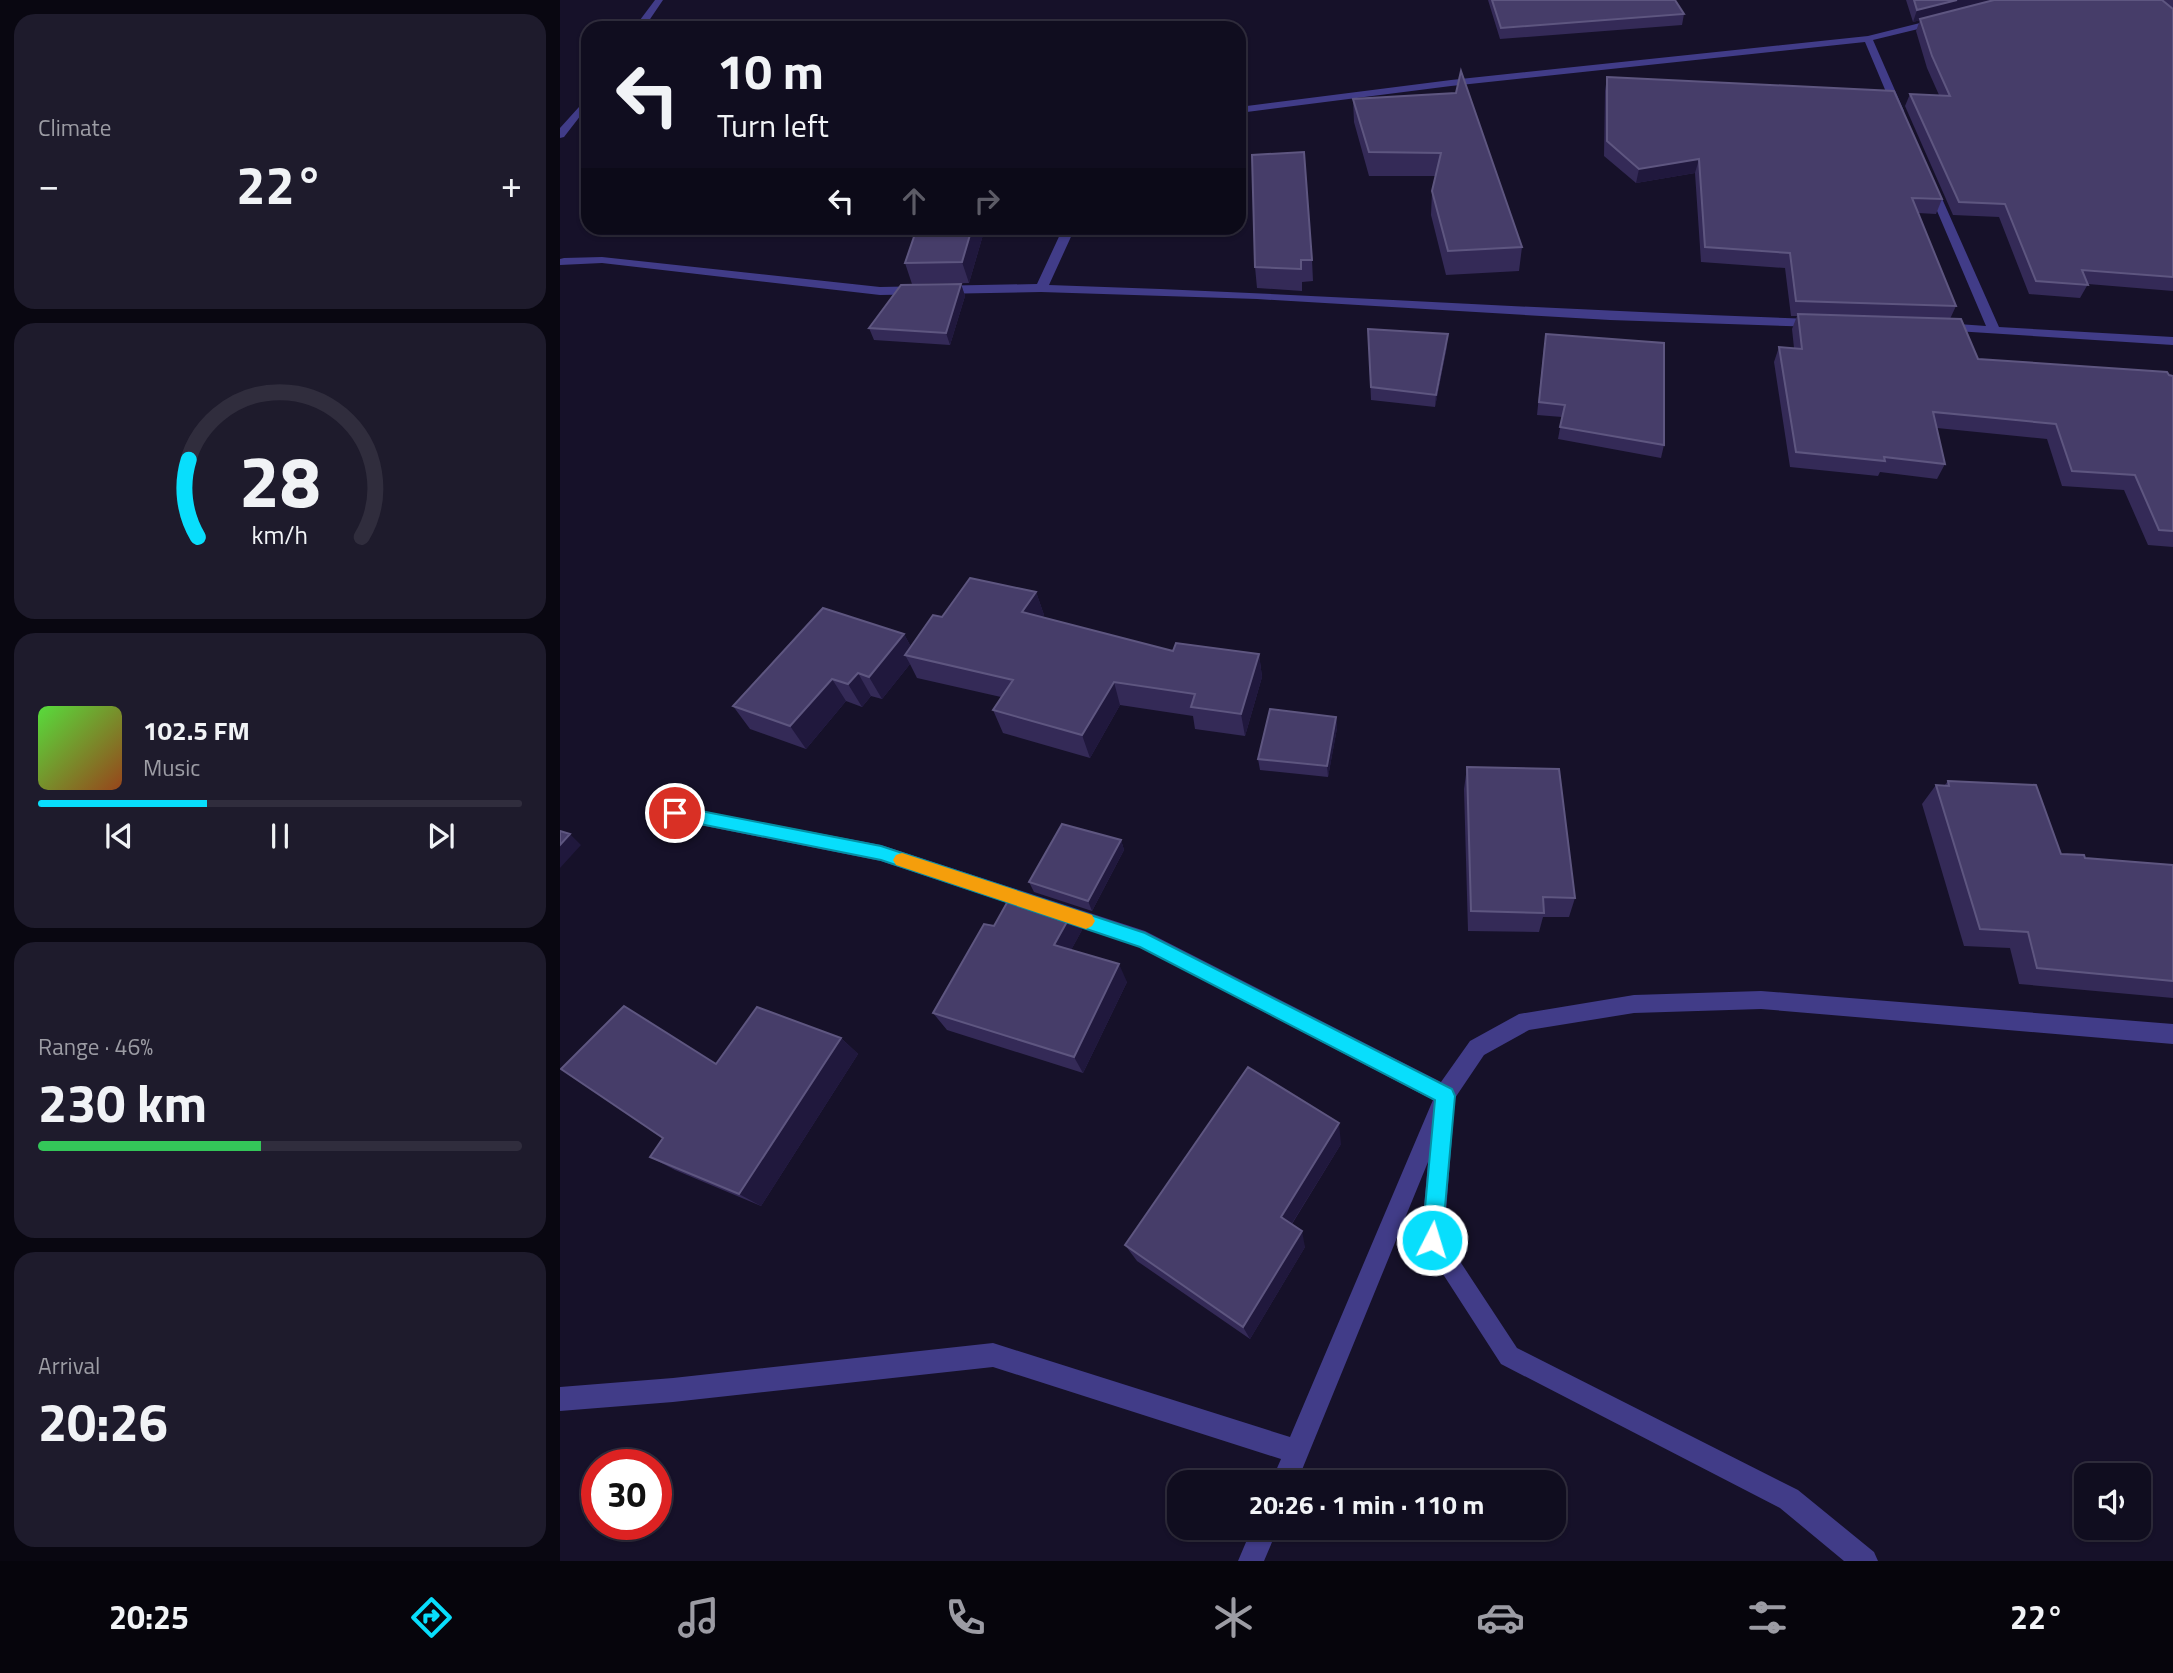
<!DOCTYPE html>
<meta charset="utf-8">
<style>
body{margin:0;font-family:"Titillium Web",sans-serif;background:#1e1b2c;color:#f1f3f6;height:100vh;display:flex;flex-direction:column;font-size:26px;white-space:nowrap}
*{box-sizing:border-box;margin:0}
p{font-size:23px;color:#9c9ca4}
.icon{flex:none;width:38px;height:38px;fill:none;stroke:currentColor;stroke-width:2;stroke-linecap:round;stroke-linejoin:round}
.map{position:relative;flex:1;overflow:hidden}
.details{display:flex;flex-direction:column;gap:14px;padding:14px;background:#090711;width:560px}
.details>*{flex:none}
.top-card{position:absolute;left:21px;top:21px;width:665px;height:214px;border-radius:21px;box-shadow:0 2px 5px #0004,0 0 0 2px #302d3d;background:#100d1f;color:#f1f3f6;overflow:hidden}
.fabs{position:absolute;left:1514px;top:1463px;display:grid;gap:14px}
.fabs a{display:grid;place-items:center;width:77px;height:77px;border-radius:14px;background:#100d1f;box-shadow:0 2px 5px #0004,0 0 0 2px #302d3d;font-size:35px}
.speed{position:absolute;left:21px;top:1449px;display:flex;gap:14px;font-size:35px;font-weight:700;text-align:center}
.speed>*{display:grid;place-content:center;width:91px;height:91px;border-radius:50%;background:#100d1f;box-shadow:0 2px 5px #0004,0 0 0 2px #302d3d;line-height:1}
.speed .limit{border:10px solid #d22;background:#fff;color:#111}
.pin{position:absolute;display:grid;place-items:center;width:60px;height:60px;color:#fff;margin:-30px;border:4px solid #fff;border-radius:50%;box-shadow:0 2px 7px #0007}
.me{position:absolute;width:77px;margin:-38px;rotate:5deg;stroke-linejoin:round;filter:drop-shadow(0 0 5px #0008)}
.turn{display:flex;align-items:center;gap:24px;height:147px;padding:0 21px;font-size:32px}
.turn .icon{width:91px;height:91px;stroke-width:2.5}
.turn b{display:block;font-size:49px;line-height:60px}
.lanes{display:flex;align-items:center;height:66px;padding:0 21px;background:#0003;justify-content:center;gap:35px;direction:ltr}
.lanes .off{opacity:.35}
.big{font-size:52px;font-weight:700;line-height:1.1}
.details .widget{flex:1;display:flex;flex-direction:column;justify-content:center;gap:10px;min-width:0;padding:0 24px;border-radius:21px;background:#1e1b2c}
.details .dial{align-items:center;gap:0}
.dial svg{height:182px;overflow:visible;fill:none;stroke:#302d3d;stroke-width:7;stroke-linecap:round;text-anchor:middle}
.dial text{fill:#f1f3f6;stroke:none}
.song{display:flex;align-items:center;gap:21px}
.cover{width:84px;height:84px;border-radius:10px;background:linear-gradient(135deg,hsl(110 70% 55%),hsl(20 70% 35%))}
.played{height:7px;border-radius:4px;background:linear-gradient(90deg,#08defc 35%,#302d3d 35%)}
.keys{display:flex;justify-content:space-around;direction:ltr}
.heat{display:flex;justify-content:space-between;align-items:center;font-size:38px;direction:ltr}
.charge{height:10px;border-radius:5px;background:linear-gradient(90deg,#34c759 46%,#302d3d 0)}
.trip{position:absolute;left:607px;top:1470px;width:399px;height:70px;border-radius:21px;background:#100d1f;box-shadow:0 2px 5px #0004,0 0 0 2px #302d3d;font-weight:700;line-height:70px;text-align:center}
.tab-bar{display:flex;height:112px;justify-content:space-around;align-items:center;background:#06050c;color:#9c9ca4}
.tab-bar .icon{width:49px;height:49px}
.tab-bar .active{color:#08defc}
.tab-bar b{font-size:32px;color:#f1f3f6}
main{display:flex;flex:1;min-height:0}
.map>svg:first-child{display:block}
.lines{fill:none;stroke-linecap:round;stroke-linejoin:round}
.minor{fill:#413c88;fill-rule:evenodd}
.wall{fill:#342a57}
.shaded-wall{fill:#20183d}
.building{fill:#463d69;stroke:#5e5680;stroke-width:2}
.route{fill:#08defc;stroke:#0590a4;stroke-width:2}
.slow{fill:#f59e0b}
</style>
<main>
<section class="details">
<div class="widget"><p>Climate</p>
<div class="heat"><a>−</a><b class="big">22°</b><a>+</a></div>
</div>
<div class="widget dial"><svg viewBox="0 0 100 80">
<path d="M14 69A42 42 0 1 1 86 69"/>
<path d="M14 69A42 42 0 0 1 10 35" stroke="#08defc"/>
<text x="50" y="56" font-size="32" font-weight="700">28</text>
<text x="50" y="72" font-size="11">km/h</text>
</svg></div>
<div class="widget">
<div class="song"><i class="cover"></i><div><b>102.5 FM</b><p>Music</p></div></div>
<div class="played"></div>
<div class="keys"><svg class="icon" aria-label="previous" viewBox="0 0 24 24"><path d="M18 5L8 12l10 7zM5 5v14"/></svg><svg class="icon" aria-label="pause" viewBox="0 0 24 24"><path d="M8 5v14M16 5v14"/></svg><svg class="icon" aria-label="next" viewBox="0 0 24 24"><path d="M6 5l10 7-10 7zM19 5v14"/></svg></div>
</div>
<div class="widget"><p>Range · 46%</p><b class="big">230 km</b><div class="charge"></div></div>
<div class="widget"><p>Arrival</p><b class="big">20:26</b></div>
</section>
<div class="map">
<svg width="1613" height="1561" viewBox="0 0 1613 1561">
<rect width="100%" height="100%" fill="#161129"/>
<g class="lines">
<!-- minor -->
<path class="minor" d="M95,0H103L84,28H74Z
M1380,18L1383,19V23L1313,40L1344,111L1339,114L1334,111L1305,42L891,86L679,113V107L891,80L1308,36Z
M28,97V106L4,137L0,138V128Z
M1371,182L1376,185L1439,327L1613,337V345L1380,330V324L1384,323L1426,326L1366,185Z
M503,228H515L489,285C745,293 1001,311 1258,319L1264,323L1258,327L1050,320L697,299L481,292L320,295L42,263L0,265V259L4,258L42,257L320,287L477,284Z
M115,806L321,845L585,931L881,1082L910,1041L959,1014L1074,995L1201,991L1613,1024V1044L1201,1009L1074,1013L969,1030L924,1055L895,1098L884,1237L957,1348L1238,1490L1314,1552L1318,1561H1284L1220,1508L941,1364L861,1240L868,1162L737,1482H711L721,1459L433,1367L113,1402L0,1411V1387L113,1378L433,1343L730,1437L873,1100L580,947L321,861L115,820L109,818L106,813L109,808Z
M692,1528H718L704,1561H678Z"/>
</g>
<!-- wall -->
<path class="wall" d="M928,0H1115L1124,14L1122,25L940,39Z
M1346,0H1613V291L1528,284L1520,298L1469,294L1439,217L1393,215L1345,106L1350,94L1379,95L1367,68L1356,31L1360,20L1353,22Z
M1047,77L1382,199L1376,214L1358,213L1396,306L1390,319L1418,359L1613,376V547L1588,545L1564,490L1502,486L1487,439L1377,428L1385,464L1377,479L1320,472L1318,476L1230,467L1214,362L1219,347L1234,348L1232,329L1237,316H1231L1225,268L1141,262L1135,173L1076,183L1044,156L1045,91Z
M896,93L962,247L959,271L886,275L871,215L872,191L876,176H809L794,122L793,99Z
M692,155L752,260L753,281L742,282V291L697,288L695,267Z
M357,228H425L409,283L352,284L345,263Z
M401,284L405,296L390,345L314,340L309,328Z
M808,329L887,346L875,407L811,400Z
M984,347L1104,445L1101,458L998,439L1002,417L977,415Z
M476,592L484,615L482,617L613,651L699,654L702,677L685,736L635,729L633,716L560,705L530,758L443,733L433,710L441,697L357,678L350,664L322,699L311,696L302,707L286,701L246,749L190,729L173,706L344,634L351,647L382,617Z
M776,717L777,728L768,777L700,770L698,759Z
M907,767L1015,898L1009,917H983L979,932L908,931L904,789Z
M1388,781L1501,854L1525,858L1613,865V998L1459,984L1450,948L1404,946L1362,804L1376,785L1384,786Z
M561,840L564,850L532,911L474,892L469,882Z
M434,926L522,930L511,950L567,982L523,1073L387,1030L373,1013Z
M281,1038L298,1054L201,1206L115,1170L90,1157L156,1064Z
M781,1144L732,1224L745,1247L690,1339L577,1261L565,1245Z"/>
<!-- shaded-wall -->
<path class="shaded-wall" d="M1397,0H1439L1353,22L1357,10Z
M1139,159L1135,173L1076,183L1079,169Z
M412,228H425L409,283L402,262Z
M401,284L405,296L390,345L386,333Z
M888,334L887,346L875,407L876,395Z
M476,592L484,615L471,635L462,612Z
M344,634L356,657L345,655L350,664L322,699L309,677Z
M699,654L702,677L685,736L681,714Z
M298,673L311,696L302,707L288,684Z
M272,679L286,701L246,749L230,726Z
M554,682L560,705L530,758L522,735Z
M776,717L777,728L768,777L767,766Z
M10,834L21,845L0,868V845Z
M561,840L564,850L532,911L528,901Z
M513,911L522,930L504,963L494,945Z
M559,964L567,982L523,1073L514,1057Z
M281,1038L298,1054L201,1206L179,1194Z
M779,1123L781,1144L726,1233L721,1217Z
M742,1231L745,1247L690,1339L683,1327Z"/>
<!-- building -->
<path class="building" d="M932,0H1115L1124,14L941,28Z
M1354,0H1397L1357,10Z
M1434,0H1602L1613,9V277L1522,270L1528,285L1476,281L1445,204L1399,202L1350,94L1390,96L1372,56L1360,19Z
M901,71L962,247L888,251L872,191L881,153L809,152L793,99L896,93Z
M1047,77L1334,91L1382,199L1352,198L1396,306L1236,301L1230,253L1145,247L1139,159L1079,169L1047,141Z
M744,152L752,260H741V269L695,267L692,155Z
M357,228H412L402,262L345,263Z
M401,284L386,333L309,328L341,285Z
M1238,314L1401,319L1418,359L1607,372L1609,375L1613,376V531L1599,530L1575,475L1512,471L1496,424L1373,412L1385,464L1324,457L1325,461L1236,452L1219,347L1242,349Z
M808,329L888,334L876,395L811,387Z
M986,334L1104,343V445L1000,427L1005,405L979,402Z
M410,578L476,592L462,612L613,651L616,643L699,654L681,714L631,707L635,694L554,682L522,735L433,710L453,680L345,655L373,615L382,617Z
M263,608L344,634L309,677L298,673L288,684L272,679L230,726L173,706Z
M710,709L776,717L767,766L698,759Z
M907,767L999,769L1015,898L983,897L984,913L911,911Z
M1388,781L1476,785L1501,854L1524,855L1525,858L1613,865V981L1477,968L1468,932L1420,929L1376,785L1389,786Z
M502,824L561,840L528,901L469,882Z
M0,831L10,834L0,845Z
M453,892L513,911L494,945L559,964L514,1057L373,1013L424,924L434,926Z
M64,1006L156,1064L197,1007L281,1038L179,1194L90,1157L103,1138L1,1069Z
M688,1067L779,1123L721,1217L742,1231L683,1327L565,1245Z"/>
<!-- route -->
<path class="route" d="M115,806L321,846L585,933L892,1089L895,1096L882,1240L879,1247L872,1250L865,1247L862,1240L875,1100L580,947L321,860L115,819L110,818L107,813L110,808Z"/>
<!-- slow -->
<path class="slow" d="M342,853L526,913L532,915L535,921L532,926L526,929L336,865L333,860L336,855Z"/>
</svg>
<div class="fabs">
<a><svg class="icon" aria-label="sound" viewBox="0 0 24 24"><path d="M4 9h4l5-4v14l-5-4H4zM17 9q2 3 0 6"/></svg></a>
</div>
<div class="speed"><div class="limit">30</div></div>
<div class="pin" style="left:115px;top:813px;background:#d93025"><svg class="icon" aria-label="arrive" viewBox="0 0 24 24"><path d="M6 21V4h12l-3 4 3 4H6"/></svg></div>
<svg class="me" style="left:872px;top:1240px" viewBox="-20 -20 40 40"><circle r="17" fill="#08defc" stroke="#fff" stroke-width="3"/><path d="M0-11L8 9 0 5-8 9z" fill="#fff"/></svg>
<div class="trip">20:26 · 1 min · 110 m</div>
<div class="top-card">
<div class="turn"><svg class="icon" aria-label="left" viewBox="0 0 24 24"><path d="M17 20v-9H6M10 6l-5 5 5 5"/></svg><div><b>10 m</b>Turn left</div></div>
<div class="lanes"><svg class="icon" aria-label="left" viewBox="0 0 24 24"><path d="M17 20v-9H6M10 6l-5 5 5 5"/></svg><svg class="icon off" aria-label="ahead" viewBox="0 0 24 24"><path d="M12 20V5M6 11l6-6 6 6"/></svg><svg class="icon off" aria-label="right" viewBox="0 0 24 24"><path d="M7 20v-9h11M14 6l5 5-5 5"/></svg></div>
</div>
</div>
</main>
<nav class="tab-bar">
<b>20:25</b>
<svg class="icon active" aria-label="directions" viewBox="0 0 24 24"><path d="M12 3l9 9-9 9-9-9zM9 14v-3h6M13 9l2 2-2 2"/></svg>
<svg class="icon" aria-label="music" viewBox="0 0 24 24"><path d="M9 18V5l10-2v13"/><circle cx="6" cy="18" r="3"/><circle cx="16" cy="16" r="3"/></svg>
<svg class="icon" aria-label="phone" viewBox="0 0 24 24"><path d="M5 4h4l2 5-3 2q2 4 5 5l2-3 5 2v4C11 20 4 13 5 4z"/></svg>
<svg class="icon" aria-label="climate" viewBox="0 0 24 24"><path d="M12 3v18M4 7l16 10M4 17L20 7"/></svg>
<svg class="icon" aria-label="car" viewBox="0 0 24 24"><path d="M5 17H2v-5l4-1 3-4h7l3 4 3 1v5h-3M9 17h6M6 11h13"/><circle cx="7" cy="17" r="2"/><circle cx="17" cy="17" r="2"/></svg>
<svg class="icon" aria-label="filters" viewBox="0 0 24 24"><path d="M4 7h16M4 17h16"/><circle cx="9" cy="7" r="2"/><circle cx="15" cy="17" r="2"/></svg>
<b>22°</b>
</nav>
